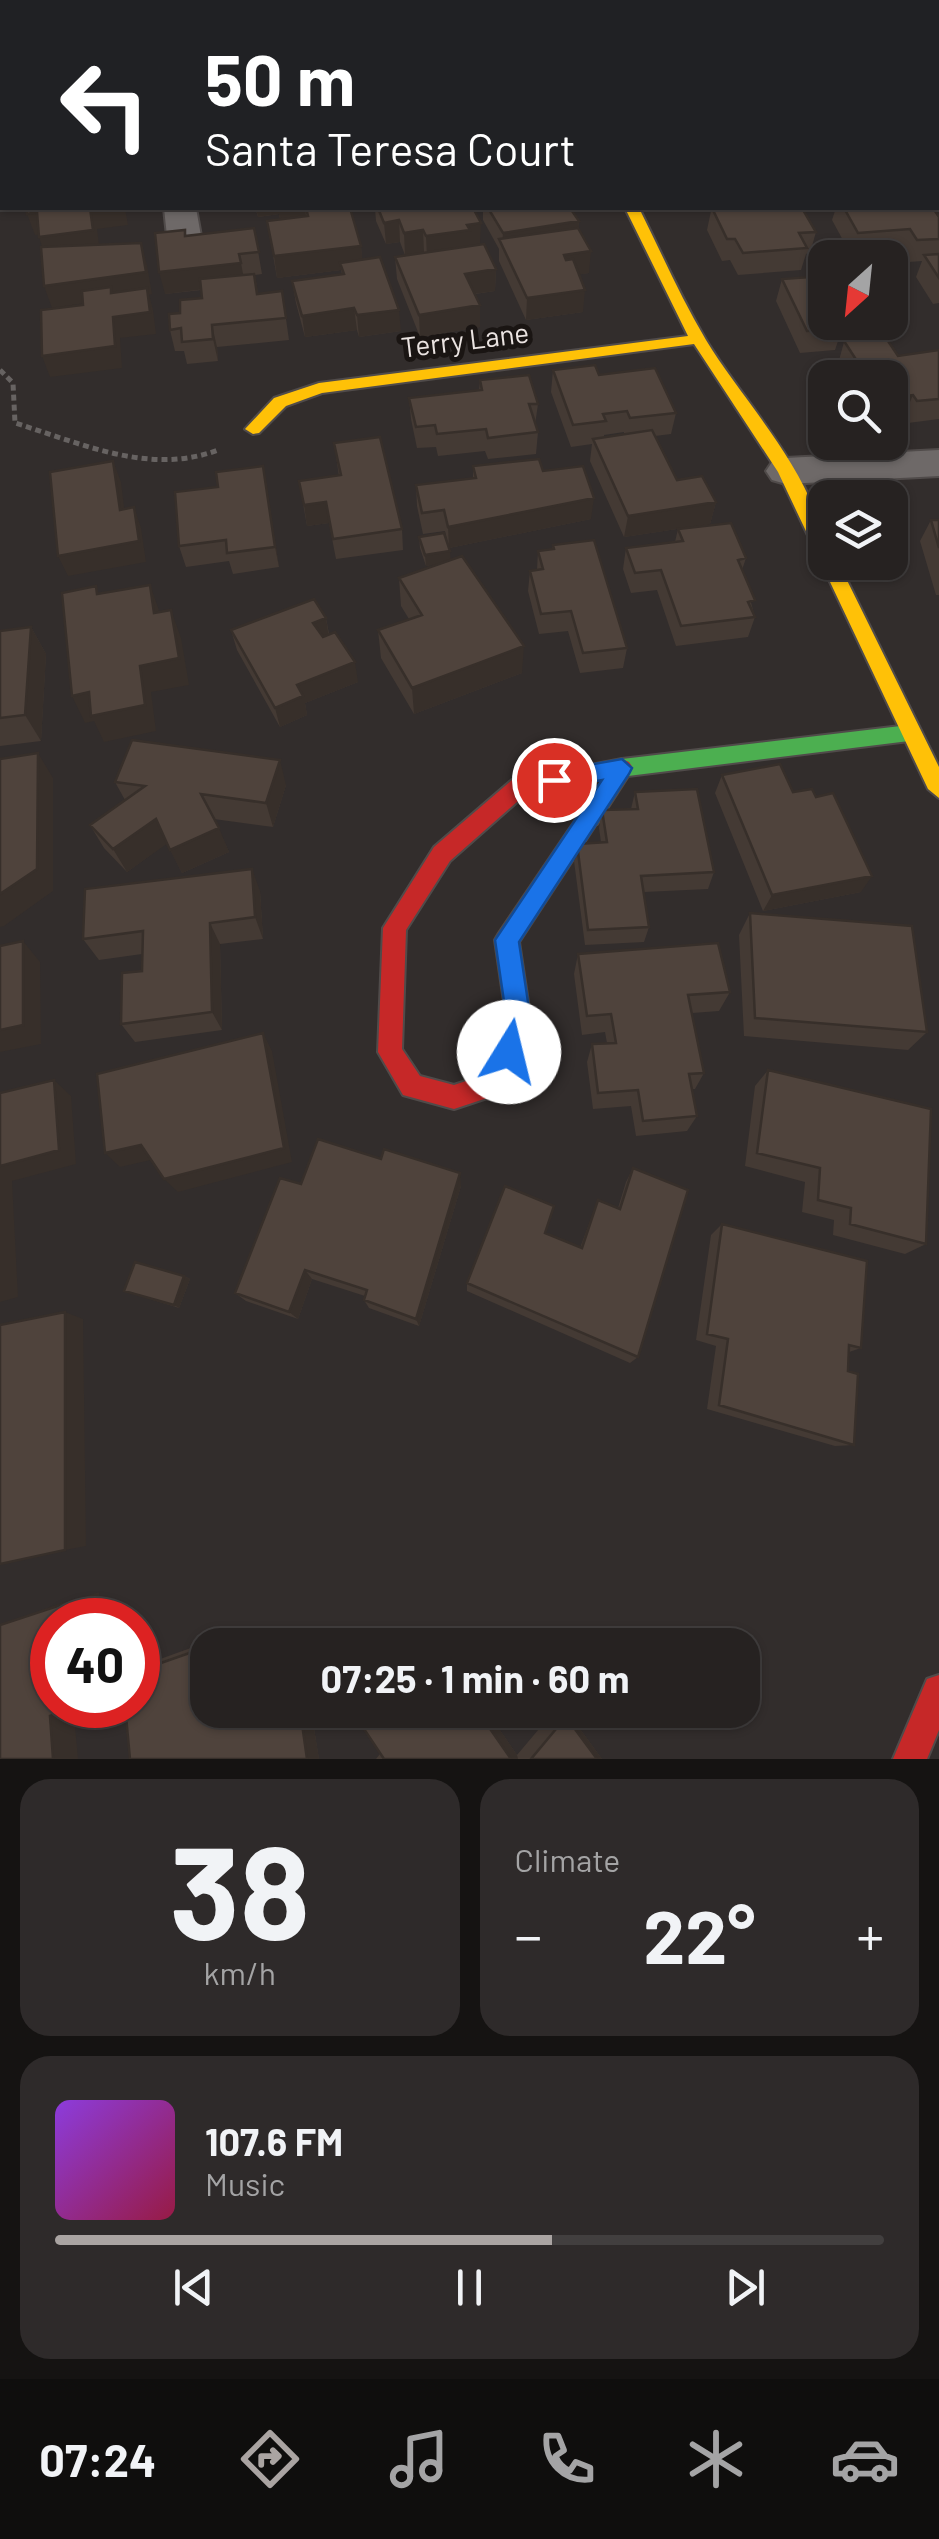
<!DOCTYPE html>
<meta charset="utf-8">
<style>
body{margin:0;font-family:Barlow,sans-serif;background:#2e2a2a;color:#f1f3f6;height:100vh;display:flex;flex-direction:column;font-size:38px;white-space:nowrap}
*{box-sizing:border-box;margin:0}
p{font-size:32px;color:#a4a4a5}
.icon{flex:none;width:55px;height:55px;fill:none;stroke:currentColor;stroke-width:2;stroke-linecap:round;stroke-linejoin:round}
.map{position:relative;height:1759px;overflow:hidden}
.panel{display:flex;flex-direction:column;gap:20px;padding:20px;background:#151312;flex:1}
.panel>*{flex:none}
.guide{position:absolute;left:0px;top:0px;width:940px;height:210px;box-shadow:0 2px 8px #0004,0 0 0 2px #423f3f;background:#202124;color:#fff;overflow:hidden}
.needle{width:65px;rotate:207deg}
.buttons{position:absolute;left:808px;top:240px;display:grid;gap:20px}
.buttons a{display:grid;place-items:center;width:100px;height:100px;border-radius:20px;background:#262221;box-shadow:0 2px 8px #0004,0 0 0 2px #423f3f;font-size:50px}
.speed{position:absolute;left:30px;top:1598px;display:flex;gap:20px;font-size:50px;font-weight:700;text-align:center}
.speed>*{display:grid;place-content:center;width:130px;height:130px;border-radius:50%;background:#262221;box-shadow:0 2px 8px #0004,0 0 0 2px #423f3f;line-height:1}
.speed .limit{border:15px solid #d22;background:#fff;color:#111}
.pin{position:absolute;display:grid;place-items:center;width:85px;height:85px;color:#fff;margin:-42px;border:5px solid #fff;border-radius:50%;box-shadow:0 2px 10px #0007}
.me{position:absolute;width:110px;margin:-55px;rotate:9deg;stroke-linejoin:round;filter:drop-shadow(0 0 8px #0008)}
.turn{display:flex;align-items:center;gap:35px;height:210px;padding:0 40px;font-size:45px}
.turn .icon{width:130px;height:130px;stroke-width:2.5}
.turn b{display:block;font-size:70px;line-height:85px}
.big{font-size:75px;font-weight:700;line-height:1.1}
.panel .widget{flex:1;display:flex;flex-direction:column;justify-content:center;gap:15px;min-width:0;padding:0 35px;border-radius:30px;background:#2e2a2a}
.panel .dial{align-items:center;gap:0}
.dial b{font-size:130px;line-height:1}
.song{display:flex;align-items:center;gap:30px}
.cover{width:120px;height:120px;border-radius:15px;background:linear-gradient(135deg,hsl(270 70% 55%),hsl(340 70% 35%))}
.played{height:10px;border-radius:5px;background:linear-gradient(90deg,#aaa4a2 60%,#423f3f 60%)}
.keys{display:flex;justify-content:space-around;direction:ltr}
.heat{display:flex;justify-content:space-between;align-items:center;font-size:55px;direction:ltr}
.panel .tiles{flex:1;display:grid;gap:20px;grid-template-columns:1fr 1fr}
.widget:last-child{grid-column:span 2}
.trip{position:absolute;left:190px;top:1628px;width:570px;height:100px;border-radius:30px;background:#262221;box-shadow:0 2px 8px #0004,0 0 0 2px #423f3f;font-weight:700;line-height:100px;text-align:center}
.dock{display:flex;height:160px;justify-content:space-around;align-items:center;background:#0f0e0d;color:#a4a4a5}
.dock .icon{width:70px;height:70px}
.dock .selected{color:#aaa4a2}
.dock b{font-size:45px;color:#f1f3f6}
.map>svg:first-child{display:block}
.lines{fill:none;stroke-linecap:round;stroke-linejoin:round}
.street-casing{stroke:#504b4a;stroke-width:4}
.fast-casing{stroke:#504b4a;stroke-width:4}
.slow-casing{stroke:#504b4a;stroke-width:4}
.jam-casing{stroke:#504b4a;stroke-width:4}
.path-far1{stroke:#676362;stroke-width:4;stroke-dasharray:4 2.5;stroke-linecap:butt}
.path{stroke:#676362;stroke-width:5;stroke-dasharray:6 4;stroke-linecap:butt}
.street{fill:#6e6968;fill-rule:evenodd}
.fast{fill:#4caf50;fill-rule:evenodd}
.slow{fill:#ffc107;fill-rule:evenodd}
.jam{fill:#c62828;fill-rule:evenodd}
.wall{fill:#443a34;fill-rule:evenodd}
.shaded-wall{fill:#372f2a}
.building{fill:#4f433c;stroke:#372f2a;stroke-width:2.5}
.route{fill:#1a73e8;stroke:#114b97;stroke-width:2.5}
.labels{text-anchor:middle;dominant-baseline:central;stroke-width:10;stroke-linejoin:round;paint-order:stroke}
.far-street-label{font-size:28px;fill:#ebe4e2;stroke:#1a1513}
</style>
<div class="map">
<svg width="939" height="1759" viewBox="0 0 939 1759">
<rect width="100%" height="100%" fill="#322d2c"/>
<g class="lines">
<defs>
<path id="street" d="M938,46H939V63H938Z
M164,208H196L201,236L196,243H172L167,236Z
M939,450V476L786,484L772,480L766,471L772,462L786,458Z"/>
<path id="fast" d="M909,725L919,733L909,741L628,776L597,824H581L578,818L615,762L622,759Z"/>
<path id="slow" d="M506,0H518L520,2H508Z
M625,208H639C661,252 681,298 706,340C745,405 825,484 825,562H838L939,767V798L928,789L778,472L694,344L322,393L286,406L259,433L253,434L245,429L274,398L319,383L688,336Z"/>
<path id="jam" d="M622,759L629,762L633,768L629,774L526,794L450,861L406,930L402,1049L420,1076L454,1085L490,1073L507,1022L495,940L499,933L581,812H597L600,818L519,942L531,1022L508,1091L454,1109L403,1095L378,1052L383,928L434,847L512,780Z
M939,1675V1730L927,1759H893L927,1679Z"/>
</defs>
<!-- street casing -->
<use href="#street" class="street-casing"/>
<!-- fast casing -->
<use href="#fast" class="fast-casing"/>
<!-- slow casing -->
<use href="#slow" class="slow-casing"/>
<!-- jam casing -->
<use href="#jam" class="jam-casing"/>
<!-- path-far1 -->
<path class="path-far1" d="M314,0L320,2"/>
<!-- path -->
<path class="path" d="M0,370L13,383L15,423C80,443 150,476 218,450"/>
<!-- street -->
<use href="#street" class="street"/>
<!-- fast -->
<use href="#fast" class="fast"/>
<!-- slow -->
<use href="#slow" class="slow"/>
<!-- jam -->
<use href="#jam" class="jam"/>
</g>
<!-- wall -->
<path class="wall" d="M648,0H675L674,2H649Z
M746,0H842L841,2H750Z
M235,208H350L361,246L362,260L401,331L359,337L357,330L305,337L296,303L292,281L342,274L341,270L277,278L267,221L280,219L279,214L258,217L256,210L236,212Z
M360,208H473L480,245L496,269L495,291L475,294L480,327L420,337L397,279L395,257L425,253L405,255L400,242L386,244L376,221L375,208L361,210Z
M483,208H570L579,221L578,229L589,273L579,274L583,312L526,320L499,261V249L483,220Z
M709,208H802L816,232L810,253L806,254L801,270L738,275L730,260L722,261L707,230L711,211Z
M836,208H933L939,217V303L933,304L916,277L922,261L909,262L902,251L851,255L832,220Z
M254,228L262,274L255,275L258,294L282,291L289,340L217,347L218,361L187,364L184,351H175L170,330L180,313L202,298L201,290L165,294L186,236Z
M782,279L825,322H884L885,325L882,336L898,356L939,350V419L908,423L904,416L890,418V378H825V402L816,388L823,366L838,364L844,342L838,341L835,350L800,353L776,301Z
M890,284L897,296L890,314Z
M553,370L599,375L676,413L671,434L655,436L677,480L716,502L710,524L624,537L590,461L592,444L571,447L551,392ZM624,432V434L604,437V435Z
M480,380L538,404L535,425L538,432L536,454L488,459L485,451L438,456L436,447L417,448L411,419L409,398L479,391Z
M334,443L402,529L403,550L336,559L329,523L307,526L299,481L339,476Z
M263,466L279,567L233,574L229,561L186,567L179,546L218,487Z
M473,466L543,471L591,519L449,548L450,560L522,673L414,714L381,658L378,630L409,619L401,606L399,578L442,563L426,566L420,548L419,537L447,541L445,531L423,534L417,506L416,485L473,478Z
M931,520H939V595H936L920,541Z
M678,529L746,558L742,570L755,617L748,637L676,646L657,590L631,593L623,569L626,548L675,542Z
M553,545L627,648L623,668L580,673L568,631L539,634L528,591L530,571L537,570L538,551L552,550Z
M326,618L329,634L358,682L305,703L307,715L280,727L237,650L231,630Z
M31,627L46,654L41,741L0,746V631Z
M722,775L816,797L861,892L763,911L715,793Z
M115,782L286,785L273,827L214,819L229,852L182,873L167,843L127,872L104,848L90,825L125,800Z
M635,792L714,872L708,889L644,892L649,927L644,942L585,945L574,861L577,844L601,842L599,828L602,810L631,809Z
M260,891L263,939L220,944L222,1030L135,1042L121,1024L142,971V954L99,960L83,939Z
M750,913L927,1032L908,1050L744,1036L739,935Z
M578,954L730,992L719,1011L692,1013L704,1073L695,1089H692L697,1116L687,1131L636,1136L631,1106L593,1109L587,1062L592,1044L607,1043L605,1032L582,1035L574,974Z
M768,1070L926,1244L905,1254L833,1235L834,1220L802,1212L805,1182L745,1166L755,1086Z
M633,1168L638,1357L630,1363L467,1291V1283L545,1233L580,1248L598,1200L618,1208L626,1182Z
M301,1184L461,1186L419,1326L369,1308L364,1300L365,1296L312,1279L298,1319L246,1301L235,1293Z
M722,1224L861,1348L849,1352L848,1371L854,1445L835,1446L707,1409L716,1346L696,1340L711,1235Z
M184,1276L190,1279L179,1308L124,1291Z
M213,1640L214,1645H208V1710H311L319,1759H130L138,1705V1667Z
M374,1710H486L517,1755L555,1710H566L602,1759H376L380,1754L364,1729L370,1715Z"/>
<!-- shaded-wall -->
<path class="shaded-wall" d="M62,0H89V2H62Z
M794,0H842L841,2H786Z
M90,208H125L128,225L97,229L100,252L46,259L39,237Z
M235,208H256V210L236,212Z
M256,208H278L279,214L258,217Z
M278,208H305L306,216L280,220Z
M37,212L45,234L35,235L27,214Z
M399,220L400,242L386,244L384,223Z
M579,221L577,243L502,246L503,233Z
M481,223L480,245L427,258L426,236Z
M423,230L424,252L405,255L404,233Z
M141,243L147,265L152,294L149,295L153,310L156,334L120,338L122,368L50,377L42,356L113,317V299L52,308L44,286Z
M361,246L363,268L340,263L341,270L277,278L274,256Z
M591,251L589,273L562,277L564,255Z
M241,263L245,284L165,294L159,272Z
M496,269L495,291L465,295V274Z
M585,290L583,312L526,320L527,298Z
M480,305V327L420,337L419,315Z
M354,308L357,330L305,337L302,316Z
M399,310L401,331L359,337L357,315Z
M212,325L217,347L218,361L213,339Z
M913,395L904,416L890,418V398Z
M113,461L121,482L127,531L120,510Z
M263,466L267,487L279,567L275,547Z
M594,498L591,519L449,548L448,527Z
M326,502L329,523L307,526L304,505Z
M716,502L710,524L624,537L628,516Z
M134,507L141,528L146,562L68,576L58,556Z
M450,551L451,562L426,566L425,555Z
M150,585L160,613H154Z
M171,610L181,638L189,685L151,692L156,731L104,742L94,721L85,723L72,696L140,666Z
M326,618L329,638L317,643L313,623Z
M31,627L46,654L41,741L25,715Z
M524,646L522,673L414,714L412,688Z
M355,662L358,682L305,703L307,715L280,727L275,708L297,685Z
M38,753L53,778V891L4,926L0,927V894Z
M280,760L286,785L273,827L266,803Z
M156,819L168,843L127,872L113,849Z
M219,828L229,852L182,873L170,850Z
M252,869L260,891L263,939L255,917Z
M872,876L861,892L763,911L772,895Z
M210,923L220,944L222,1030L212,1012Z
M23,941L40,962L41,1044L0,1052V1030Z
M263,1033L272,1051L292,1162L178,1192L164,1179Z
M54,1080L71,1096L76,1164L12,1181L18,1297L0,1302V1166Z
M141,1145L155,1159L120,1167L105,1153Z
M460,1173L461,1186L419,1326L416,1319Z
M305,1270L312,1279L298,1319L289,1312Z
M184,1276L190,1279L179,1308L174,1305Z
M65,1312L83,1319L86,1546L65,1550Z
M99,1592L102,1620H81L79,1599Z
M213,1640L214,1645H208V1696L204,1699L198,1650Z
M73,1705L78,1759H53L50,1716Z
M300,1710H311L319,1759H307Z
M477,1710H486L517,1755L518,1759H511Z
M563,1710H566L602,1759H597L566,1717Z"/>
<!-- building -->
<path class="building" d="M19,0H62V2H19Z
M177,0H203V2H148Z
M237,0H298V2H215Z
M409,0H454L430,2H410Z
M633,0H636L637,2H603Z
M713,0H742L744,2H715Z
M26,208H90L93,230L39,237L37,212L27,214Z
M306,208H350L361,246L274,256L267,221L308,216Z
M378,208H473L481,223L467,225L470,230L426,236L423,230L404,233L399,220L384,223Z
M488,208H570L579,221L503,233Z
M712,208H802L816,232L799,233L807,248L743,253L735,239H727Z
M844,208H933L939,217V239L917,240L910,229L858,233Z
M254,228L259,252L239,254L241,263L159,272L155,233L185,230V236Z
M578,228L591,251L564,255L566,260L573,259L585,290L527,298L499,239Z
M141,243L146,272L44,286L41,247Z
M484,244L496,269L465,274L480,305L419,315L395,257Z
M939,254V278L924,255Z
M380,257L399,310L357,315L354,308L302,316L292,281L344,274L340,263Z
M254,274L257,294L282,291L286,318L212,325L213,339L182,342L181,328L170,330L169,314L180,313V300L202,298L200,279Z
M825,276V322H839L842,329L807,331L782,279Z
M890,284L897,296H890Z
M111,287V293L147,288L150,312L113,317L115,346L42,356L41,310L83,305L82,291Z
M853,322H884L885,325L855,328Z
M884,335L898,356L939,350V399L917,401L913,395L890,398V378H830L823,366L857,361L844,341Z
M595,365L599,375L655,368L676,413L630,418L627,411L603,414L606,421L573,425L553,370Z
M529,375L538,404H529L538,432L488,438L486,429L437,434L435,425L416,427L409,398L482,390L480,380Z
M652,430L677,480L702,476L716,502L628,516L593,439Z
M380,437L402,529L333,539L326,502L304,505L299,481L341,475L334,443Z
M539,459L543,471L583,466L594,498L448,527L444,510L422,513L416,485L476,478L473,466Z
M113,461L120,510L134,507L139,541L58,556L50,472Z
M263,466L275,547L227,553L226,540L179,546L175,492L218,487L216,472Z
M931,520H939V548Z
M731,523L746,558L738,560L755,600L748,602L755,617L681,626L661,570L635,573L626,548L683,541L678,529Z
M444,533L450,551L425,555L419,537Z
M594,540L627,648L583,653L571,611L541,614L530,571L543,569L538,551L554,549L553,545Z
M462,556L524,646L412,688L378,630L422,615L399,578Z
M150,585L154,613L171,610L179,658L140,666L145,705L91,716L89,692L72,696L62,593L96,586L97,594Z
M314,599L326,618L313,623L323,637L335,632L355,662L297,685L303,696L275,708L231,630Z
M31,627L25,715L0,718V631Z
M132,740L280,760L266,803L201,794L219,828L170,850L156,819L113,849L90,825L145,786L115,782Z
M38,753L37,869L0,894V759Z
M780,764L793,792L812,789L816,797L833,793L872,876L772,895L722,775Z
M697,789L714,872L641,876L649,927L588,930L577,844L607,842L602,810L638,809L635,792Z
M252,869L255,917L210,923L212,1012L121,1024L122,973L142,971L143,931L83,939L85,889Z
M750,913L912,926L927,1032L755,1018Z
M23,941V1025L0,1030V946Z
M718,943L730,992L688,995L704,1073L689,1074L697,1116L643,1121L638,1090L598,1093L592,1044L616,1043L611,1014L587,1016L578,954Z
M263,1033L284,1148L164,1179L141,1145L105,1153L97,1074Z
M768,1070L931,1109L926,1244L850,1224L851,1208L818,1200L820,1168L757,1153Z
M54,1080L59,1150L0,1166V1093Z
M318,1139L381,1159L384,1149L460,1173L416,1319L364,1300L367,1290L305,1270L289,1312L235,1293L280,1178L301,1184Z
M633,1168L688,1190L638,1357L467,1283L505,1186L554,1206L545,1233L582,1248L598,1200L620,1209Z
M722,1224L867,1261L861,1348L849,1345L848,1371L858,1374L854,1445L719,1405L728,1339L707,1334Z
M135,1262L184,1276L174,1305L124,1291Z
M65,1312V1550L0,1564V1325Z
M79,1599L81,1620H52V1705H83L50,1716L53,1759H0V1625Z
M198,1650L204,1699L208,1698V1710H300L307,1759H130L125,1705H138V1671Z
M382,1710H477L511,1759H384L364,1729Z
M566,1717L597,1759H531Z"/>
<!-- route -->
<path class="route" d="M622,759L632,768L629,774L519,942L531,1022L518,1061L509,1064L500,1061L497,1052L507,1022L495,940L602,780L554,789L543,780L554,771Z"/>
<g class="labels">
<!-- far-street labels -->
<g class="far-street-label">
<text transform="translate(465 339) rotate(-7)">Terry Lane</text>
</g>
</g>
</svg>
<div class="buttons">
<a><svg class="needle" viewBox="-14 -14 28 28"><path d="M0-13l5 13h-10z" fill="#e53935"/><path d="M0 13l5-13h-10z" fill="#a4a4a5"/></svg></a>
<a><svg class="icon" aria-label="search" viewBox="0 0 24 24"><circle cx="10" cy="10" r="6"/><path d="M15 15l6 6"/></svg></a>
<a><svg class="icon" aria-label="layers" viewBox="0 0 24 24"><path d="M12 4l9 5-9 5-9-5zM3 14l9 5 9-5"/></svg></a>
</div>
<div class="speed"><div class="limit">40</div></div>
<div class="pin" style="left:554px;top:780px;background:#d93025"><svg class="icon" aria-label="arrive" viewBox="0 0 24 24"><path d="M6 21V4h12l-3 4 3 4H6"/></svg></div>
<svg class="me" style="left:509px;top:1052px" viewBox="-20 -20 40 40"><circle r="19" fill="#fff"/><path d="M0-13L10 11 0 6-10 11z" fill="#1a73e8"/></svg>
<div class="trip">07:25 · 1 min · 60 m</div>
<div class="guide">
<div class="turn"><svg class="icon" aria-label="left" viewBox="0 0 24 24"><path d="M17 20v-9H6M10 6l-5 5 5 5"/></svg><div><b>50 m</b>Santa Teresa Court</div></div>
</div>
</div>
<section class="panel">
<div class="tiles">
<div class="widget dial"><b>38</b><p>km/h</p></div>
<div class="widget"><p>Climate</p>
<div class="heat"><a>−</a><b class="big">22°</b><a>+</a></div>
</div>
<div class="widget">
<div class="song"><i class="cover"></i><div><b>107.6 FM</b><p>Music</p></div></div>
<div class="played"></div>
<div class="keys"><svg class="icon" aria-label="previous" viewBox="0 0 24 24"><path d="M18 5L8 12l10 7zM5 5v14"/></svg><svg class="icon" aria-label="pause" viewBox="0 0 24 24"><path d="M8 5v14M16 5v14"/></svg><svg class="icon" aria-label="next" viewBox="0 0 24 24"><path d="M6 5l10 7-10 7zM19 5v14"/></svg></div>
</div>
</div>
</section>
<nav class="dock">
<b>07:24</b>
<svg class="icon selected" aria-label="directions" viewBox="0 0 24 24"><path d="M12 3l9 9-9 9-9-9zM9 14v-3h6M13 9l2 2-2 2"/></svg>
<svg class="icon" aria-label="music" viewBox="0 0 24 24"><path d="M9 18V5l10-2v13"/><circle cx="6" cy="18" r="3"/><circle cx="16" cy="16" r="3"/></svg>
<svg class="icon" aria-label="phone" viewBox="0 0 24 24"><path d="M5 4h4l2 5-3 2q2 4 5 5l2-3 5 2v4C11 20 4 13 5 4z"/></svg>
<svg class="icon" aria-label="climate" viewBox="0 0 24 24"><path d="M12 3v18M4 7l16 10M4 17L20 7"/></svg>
<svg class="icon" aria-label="car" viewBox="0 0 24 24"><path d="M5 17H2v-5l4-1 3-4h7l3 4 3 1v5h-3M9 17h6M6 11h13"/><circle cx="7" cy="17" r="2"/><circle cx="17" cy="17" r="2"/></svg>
</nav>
